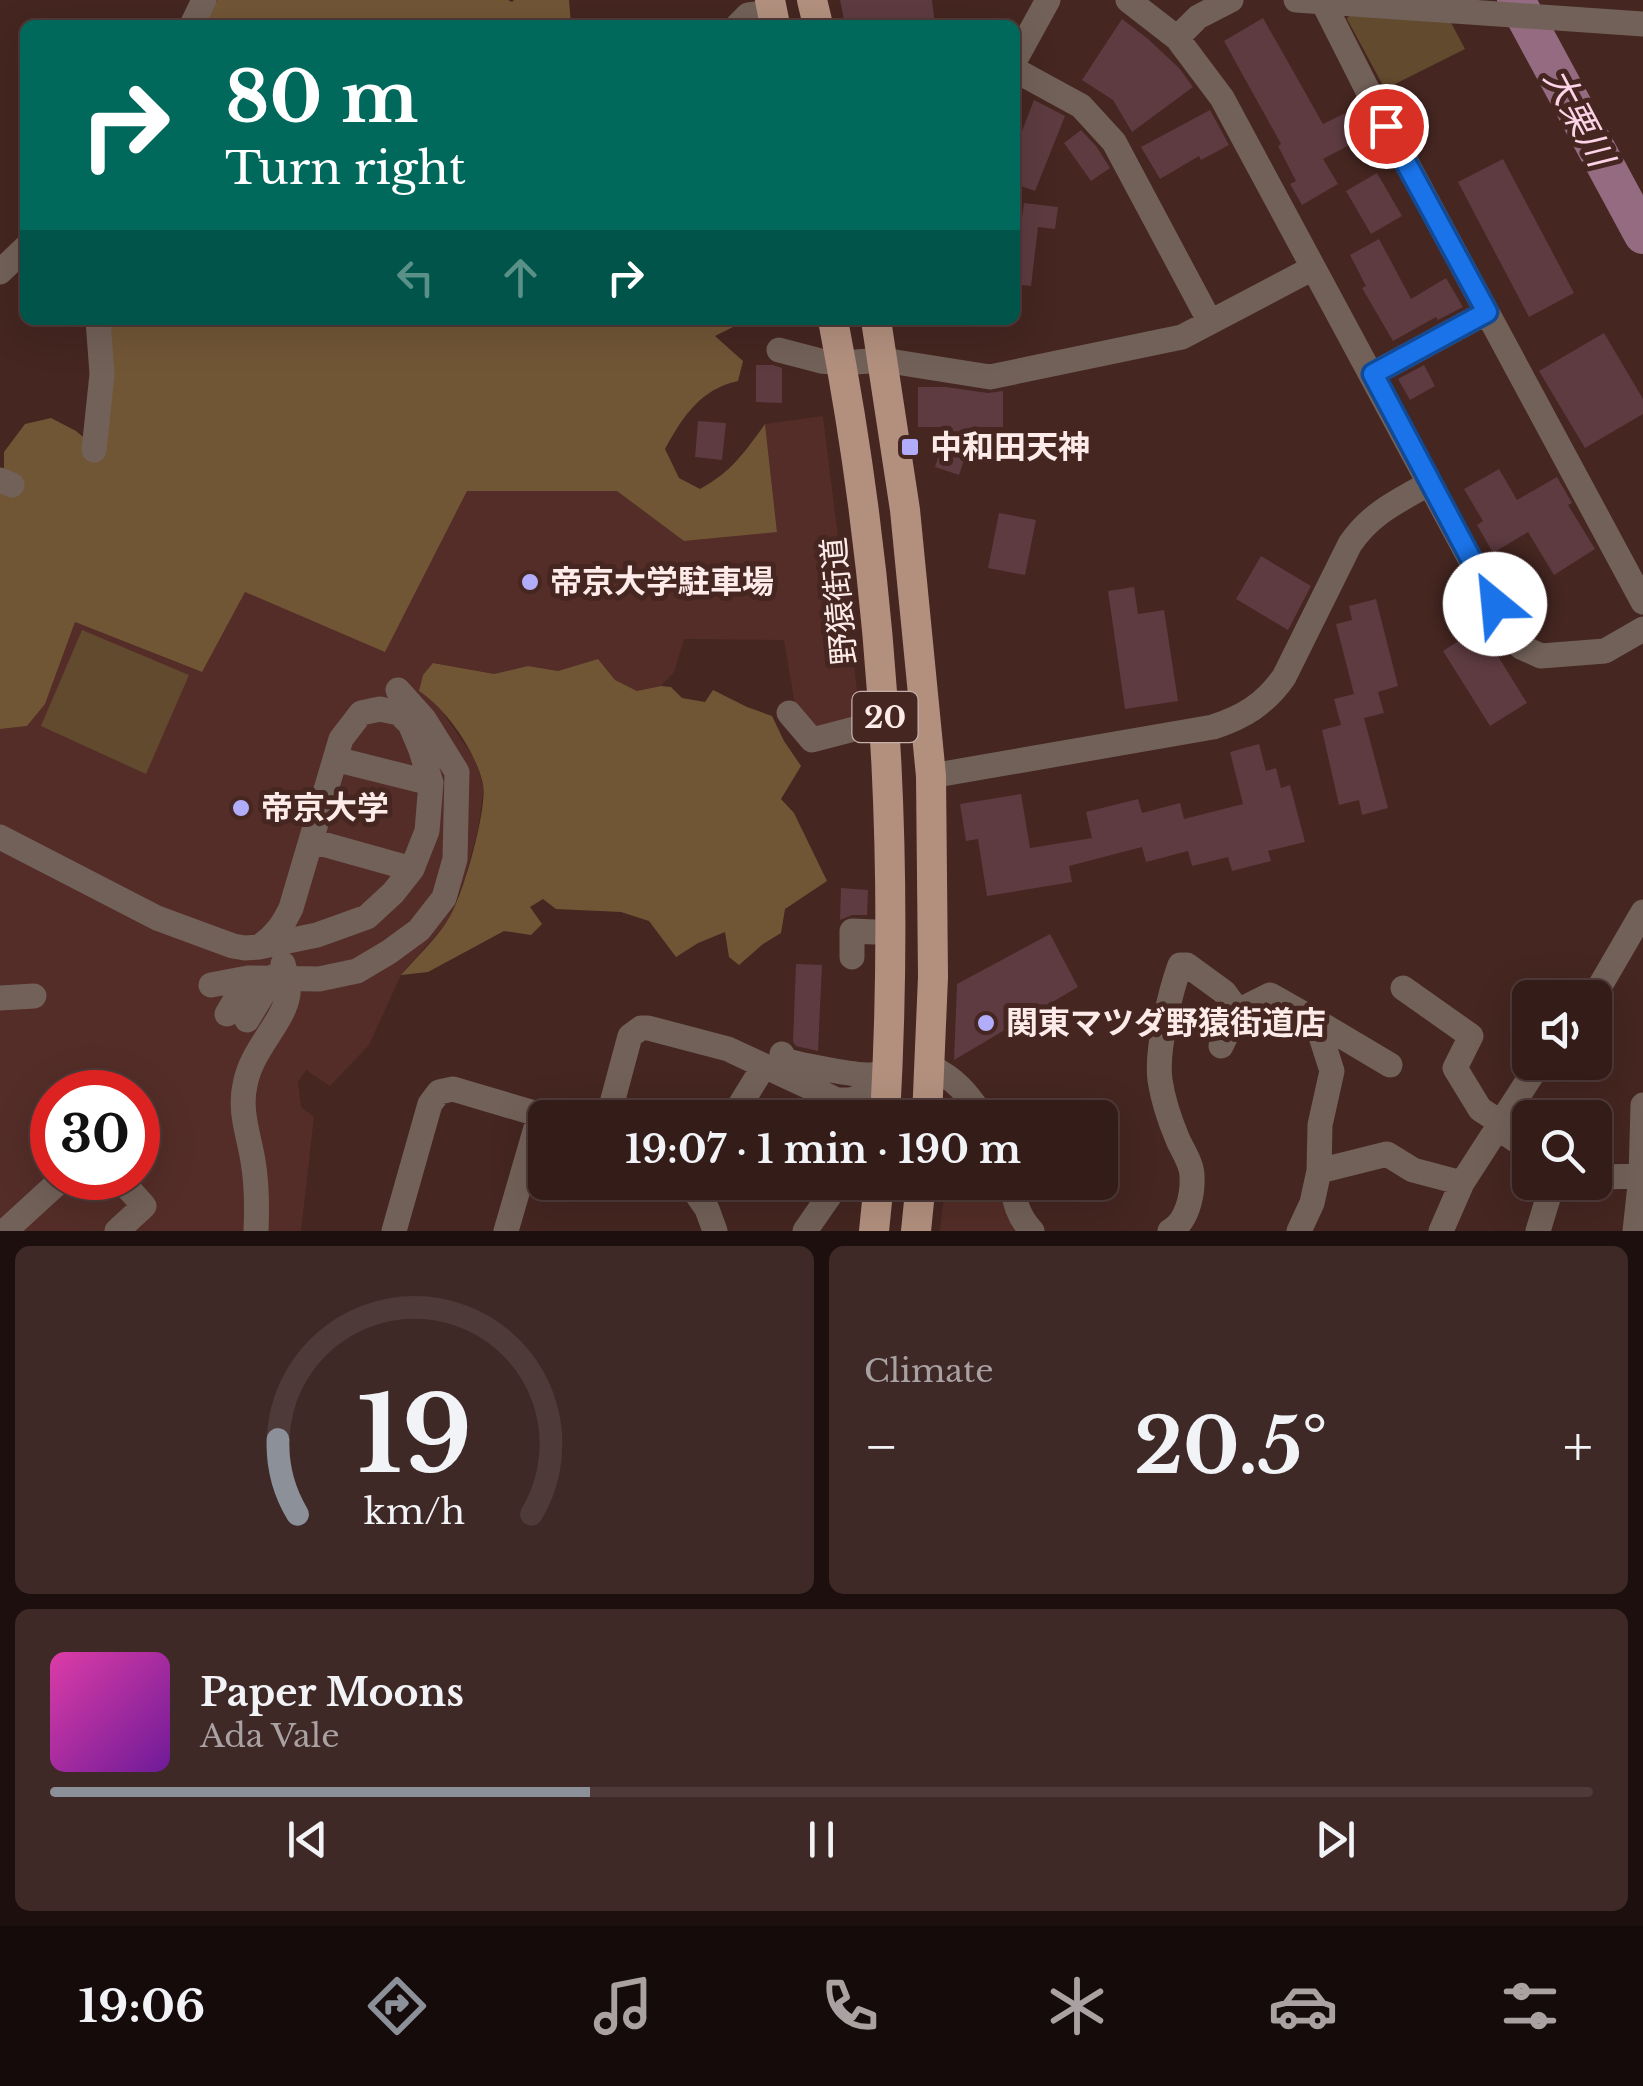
<!DOCTYPE html>
<meta charset="utf-8">
<style>
body{margin:0;font-family:"Libre Baskerville","Noto Sans JP",serif;background:#3f2926;color:#f1f3f6;height:100vh;display:flex;flex-direction:column;font-size:38px;white-space:nowrap}
*{box-sizing:border-box;margin:0}
p{font-size:32px;color:#a9a1a2}
.icon{flex:none;width:55px;height:55px;fill:none;stroke:currentColor;stroke-width:2;stroke-linecap:round;stroke-linejoin:round}
.map{position:relative;height:1231px;overflow:hidden}
.details{display:flex;flex-direction:column;gap:15px;padding:15px;background:#1d0f0e;flex:1}
.details>*{flex:none}
.top-card{position:absolute;left:20px;top:20px;width:1000px;height:305px;border-radius:15px;box-shadow:0 10px 40px #0002,0 0 0 2px #4e3a38;background:#00695c;color:#fff;overflow:hidden}
.controls{position:absolute;left:1512px;top:980px;display:grid;gap:20px}
.controls a{display:grid;place-items:center;width:100px;height:100px;border-radius:15px;background:#341c19;box-shadow:0 10px 40px #0002,0 0 0 2px #4e3a38;font-size:50px}
.speed{position:absolute;left:30px;top:1070px;display:flex;gap:20px;font-size:50px;font-weight:700;text-align:center}
.speed>*{display:grid;place-content:center;width:130px;height:130px;border-radius:50%;background:#341c19;box-shadow:0 10px 40px #0002,0 0 0 2px #4e3a38;line-height:1}
.speed .limit{border:15px solid #d22;background:#fff;color:#111}
.pin{position:absolute;display:grid;place-items:center;width:85px;height:85px;color:#fff;margin:-42px;border:5px solid #fff;border-radius:50%;box-shadow:0 2px 10px #0007}
.me{position:absolute;width:110px;margin:-55px;rotate:332deg;stroke-linejoin:round;filter:drop-shadow(0 0 8px #0008)}
.turn{display:flex;align-items:center;gap:35px;height:210px;padding:0 40px;font-size:45px}
.turn .icon{width:130px;height:130px;stroke-width:2.5}
.turn b{display:block;font-size:70px;line-height:85px}
.lanes{display:flex;align-items:center;height:95px;padding:0 40px;background:#0003;justify-content:center;gap:50px;direction:ltr}
.lanes .off{opacity:.35}
.big{font-size:75px;font-weight:700;line-height:1.1}
.details .card{flex:1;display:flex;flex-direction:column;justify-content:center;gap:15px;min-width:0;padding:0 35px;border-radius:15px;background:#3f2926}
.details .dial{align-items:center;gap:0}
.dial svg{height:260px;overflow:visible;fill:none;stroke:#4e3a38;stroke-width:7;stroke-linecap:round;text-anchor:middle}
.dial text{fill:#f1f3f6;stroke:none}
.song{display:flex;align-items:center;gap:30px}
.cover{width:120px;height:120px;border-radius:15px;background:linear-gradient(135deg,hsl(320 70% 55%),hsl(280 70% 35%))}
.played{height:10px;border-radius:5px;background:linear-gradient(90deg,#8c9099 35%,#4e3a38 35%)}
.keys{display:flex;justify-content:space-around;direction:ltr}
.heat{display:flex;justify-content:space-between;align-items:center;font-size:55px;direction:ltr}
.details .tiles{flex:1;display:grid;gap:15px;grid-template-columns:1fr 1fr}
.card:last-child{grid-column:span 2}
.trip{position:absolute;left:528px;top:1100px;width:590px;height:100px;border-radius:15px;background:#341c19;box-shadow:0 10px 40px #0002,0 0 0 2px #4e3a38;font-weight:700;line-height:100px;text-align:center}
.dock{display:flex;height:160px;justify-content:space-around;align-items:center;background:#150b0a;color:#a9a1a2}
.dock .icon{width:70px;height:70px}
.dock .selected{color:#8c9099}
.dock b{font-size:45px;color:#f1f3f6}
.map>svg:first-child{display:block}
.built{fill:#542d28;fill-rule:evenodd}
.green{fill:#624a2e}
.forest{fill:#715636}
.lines{fill:none;stroke-linecap:round;stroke-linejoin:round}
.river{stroke:#946b80;stroke-width:38}
.building{fill:#5d3b41}
.minor{stroke:#726158;stroke-width:25}
.major{stroke:#b3907e;stroke-width:30}
.route-casing{stroke:#114b97;stroke-width:25}
.route{stroke:#1a73e8;stroke-width:18}
.poi-dot{fill:#b1adfa;stroke:#452621;stroke-width:4}
.labels{text-anchor:middle;dominant-baseline:central;stroke-width:10;stroke-linejoin:round;paint-order:stroke}
.shield{fill:#452621;stroke:#c5b0ac;stroke-width:2.5}
.shield-label{font-size:30px;font-weight:bold;fill:#fcebe8}
.poi-label{font-size:32px;font-weight:bold;fill:#fcebe8;stroke:#452621;text-anchor:start}
.street-label{font-size:32px;fill:#fcebe8;stroke:#452621}
.water-label{font-size:35px;font-style:italic;fill:#fdd3e7;stroke:#452621}
</style>
<div class="map">
<svg width="1643" height="1231" viewBox="0 0 1643 1231">
<rect width="100%" height="100%" fill="#452621"/>
<!-- built -->
<path class="built" d="M823,416L861,722L813,731L796,711L784,640L684,639L674,672L661,686L637,691L615,680L598,659L558,671L529,666L494,674L434,663L419,691L434,700L474,758L484,787L478,829L466,875L448,921L401,975L369,1045L330,1086L306,1070L298,1082L301,1107L314,1117L301,1231H0V729L27,726L45,704L75,622L201,672L245,592L385,651L467,491H617L685,541L777,531L765,424ZM52,1092H138V1178H52Z
M945,1187L1010,1192L1021,1231H940Z"/>
<!-- green -->
<path class="green" d="M1351,13L1448,17L1465,49L1385,89L1347,19Z
M82,630L189,675L146,774L41,726Z"/>
<!-- forest -->
<path class="forest" d="M217,0H508L512,2L514,0H569L571,25H205Z
M104,320H747L715,336L743,361L738,381C701,389 683,416 665,449L679,478L700,489C732,471 744,453 765,424L777,532L684,541L617,491H467L385,652L245,592L202,672L75,622L45,704L27,726L0,729V481L4,469V452L25,424L51,418L76,431L100,451Z
M598,659L615,680L637,691L661,686L671,687L682,698L705,702L713,690L747,707L772,716L784,741L801,766L781,799L794,813L827,881L785,909L781,933L763,944L739,965L729,957L725,932L698,943L676,957L649,921L621,912L556,909L543,899L530,907L542,924L531,935L504,931L428,972L401,975C416,958 433,942 446,923C462,902 488,808 483,784C476,752 446,708 419,691L423,675L433,663L494,674L528,666L558,671Z"/>
<g class="lines">
<!-- river -->
<path class="river" d="M1516,0L1643,235"/>
</g>
<!-- building -->
<path class="building" d="M840,0H932L935,25H845Z
M1263,18L1323,124L1358,107L1372,133L1323,159L1338,184L1302,205L1290,184L1296,181L1278,146L1281,144L1224,41Z
M1122,19L1148,39L1179,68L1193,87L1132,132L1113,100L1082,80Z
M1034,100L1065,116L1035,191L1015,184V149Z
M1210,110L1229,145L1201,160L1199,156L1160,179L1141,147Z
M1081,130L1096,146L1110,168L1091,181L1064,143Z
M1503,159L1574,293L1529,317L1458,182Z
M1377,173L1402,216L1371,234L1346,191Z
M1024,203L1058,207L1055,229L1038,227L1031,286L1015,284V224L1021,225Z
M1379,239L1411,299L1446,278L1463,307L1438,320L1436,317L1393,341L1362,288L1366,286L1350,255Z
M1604,333L1643,399V414L1585,448L1539,371Z
M756,365H773L782,368V403L756,402Z
M1424,365L1435,386L1410,400L1398,379Z
M918,387H946L988,393L1003,391V427H975L959,475L935,467L948,427H918Z
M698,421L726,423L722,460L695,457Z
M1499,469L1517,500L1557,477L1572,503L1568,505L1595,549L1554,575L1528,532L1493,553L1477,525L1483,521L1464,489Z
M999,513L1036,520L1025,575L988,568Z
M1261,556L1311,586L1288,630L1236,599Z
M1134,587L1138,614L1164,610L1178,701L1125,709L1108,591Z
M1376,599L1398,686L1378,692L1384,713L1364,718L1388,808L1362,815L1359,800L1339,805L1322,730L1341,725L1334,699L1354,694L1336,624L1352,620L1349,606Z
M1480,627L1527,703L1490,726L1443,651Z
M1259,744L1266,771L1276,768L1281,788L1290,785L1305,842L1268,851L1271,861L1232,871L1228,857L1192,866L1188,851L1146,862L1142,847L1069,866L1072,882L987,896L978,839L966,841L960,804L1021,794L1030,848L1092,838L1086,812L1138,799L1142,813L1180,803L1184,819L1243,804L1230,752Z
M841,888L868,890L867,915H852L840,920Z
M1050,934L1078,987L954,1060L957,984Z
M796,964L822,965L818,1051L796,1046L793,1042Z"/>
<g class="lines">
<!-- minor -->
<path class="minor" d="M1128,0L1177,38L1222,98L1511,635L1521,647L1541,656L1605,651L1643,629
M1296,0L1643,24
M1322,0L1370,95L1643,602
M192,25L204,0
M738,25L748,15L773,12
M1177,38L1198,17L1231,0
M1015,60L1048,0
M1015,70L1081,106L1114,142L1210,322
M0,272L25,248
M779,350L821,361L842,363L883,360L990,377L1182,337L1313,268
M1373,374L1487,312
M94,450L102,374L98,320
M0,480L12,485
M789,713L812,740L885,721
M335,759L431,783
M931,776L1213,727C1244,717 1265,704 1284,677L1350,544C1371,513 1398,501 1430,483
M0,837L157,918L233,946L245,948L259,947L317,935L367,917L393,893L412,869L427,831L431,783L421,750L410,724L399,713L380,709L361,713L341,739L291,908C283,925 275,936 259,947
M312,841L412,869
M852,957V931L875,932
M211,985L248,978L319,979L357,971L389,952L419,930L444,898L455,859L457,772L424,719L398,690
M1403,988L1471,1036L1455,1068L1480,1109L1501,1123
M0,998L34,996
M1593,998L1643,912
M227,1014L248,978
M247,1020L273,977
M1316,1021L1390,1065
M1221,1046L1238,1011L1270,995L1316,1021L1332,1071L1320,1125L1319,1171L1312,1203L1299,1231
M782,1054L785,1060C799,1065 858,1076 872,1075C877,1074 882,1072 888,1070
M929,1066C956,1079 967,1093 984,1118
M608,1118L630,1036L641,1028H648L728,1049L837,1100H850L887,1089
M732,1118L764,1066
M1498,1128L1530,1150
M138,1145L147,1136
M1319,1171L1387,1154L1413,1170L1462,1183
M1595,1176L1602,1177L1641,1176
M1011,1182C1015,1202 1018,1217 1032,1231
M698,1196L707,1209L715,1231
M5,1231L63,1178
M117,1231L144,1206L119,1178
M256,1231C257,1208 257,1184 253,1161C249,1136 239,1111 245,1085C251,1049 284,1023 288,994C289,984 286,974 283,964
M394,1231L430,1104L439,1092L453,1089L551,1118
M506,1231L540,1114
M805,1231L839,1182
M1170,1231C1187,1222 1193,1195 1192,1176C1192,1164 1183,1151 1178,1140C1170,1121 1163,1101 1160,1080C1156,1051 1170,993 1180,965H1187L1224,992L1238,1011
M1441,1231L1462,1183L1540,1062
M1538,1231L1553,1182
M1635,1231L1641,1176L1643,1105"/>
<!-- major -->
<path class="major" d="M770,0L775,25
M812,0L818,25
M833,320C884,583 900,850 885,1118
M876,320L905,510L931,776L933,977L927,1118
M874,1231L879,1182
M916,1231L921,1182"/>
</g>
<g class="lines">
<defs>
<path id="route" d="M1386,126L1487,312L1373,374L1495,604"/>
</defs>
<!-- route casing -->
<use href="#route" class="route-casing"/>
<!-- route -->
<use href="#route" class="route"/>
</g>
<!-- markers -->
<g class="poi-dot">
<rect x="900" y="437" width="20" height="20" rx="5"/>
<circle cx="530" cy="582" r="10"/>
<circle cx="241" cy="808" r="10"/>
<circle cx="986" cy="1023" r="10"/>
</g>
<g class="labels">
<!-- shield labels -->
<rect class="shield" x="852.5" y="692" width="65" height="50" rx="8"/>
<g class="shield-label">
<text x="885" y="717">20</text>
</g>
<!-- poi labels -->
<g class="poi-label">
<text x="930" y="447">中和田天神</text>
<text x="550" y="582">帝京大学駐車場</text>
<text x="261" y="808">帝京大学</text>
<text x="1006" y="1023">関東マツダ野猿街道店</text>
</g>
<!-- street labels -->
<g class="street-label">
<text transform="translate(839 601) rotate(-95)">野猿街道</text>
</g>
<!-- water labels -->
<g class="water-label">
<text transform="translate(1579 117) rotate(62)">大栗川</text>
</g>
</g>
</svg>
<div class="controls">
<a><svg class="icon" aria-label="sound" viewBox="0 0 24 24"><path d="M4 9h4l5-4v14l-5-4H4zM17 9q2 3 0 6"/></svg></a>
<a><svg class="icon" aria-label="search" viewBox="0 0 24 24"><circle cx="10" cy="10" r="6"/><path d="M15 15l6 6"/></svg></a>
</div>
<div class="speed"><div class="limit">30</div></div>
<div class="pin" style="left:1386px;top:126px;background:#d93025"><svg class="icon" aria-label="arrive" viewBox="0 0 24 24"><path d="M6 21V4h12l-3 4 3 4H6"/></svg></div>
<svg class="me" style="left:1495px;top:604px" viewBox="-20 -20 40 40"><circle r="19" fill="#fff"/><path d="M0-13L10 11 0 6-10 11z" fill="#1a73e8"/></svg>
<div class="trip">19:07 · 1 min · 190 m</div>
<div class="top-card">
<div class="turn"><svg class="icon" aria-label="right" viewBox="0 0 24 24"><path d="M7 20v-9h11M14 6l5 5-5 5"/></svg><div><b>80 m</b>Turn right</div></div>
<div class="lanes"><svg class="icon off" aria-label="left" viewBox="0 0 24 24"><path d="M17 20v-9H6M10 6l-5 5 5 5"/></svg><svg class="icon off" aria-label="ahead" viewBox="0 0 24 24"><path d="M12 20V5M6 11l6-6 6 6"/></svg><svg class="icon" aria-label="right" viewBox="0 0 24 24"><path d="M7 20v-9h11M14 6l5 5-5 5"/></svg></div>
</div>
</div>
<section class="details">
<div class="tiles">
<div class="card dial"><svg viewBox="0 0 100 80">
<path d="M14 69A42 42 0 1 1 86 69"/>
<path d="M14 69A42 42 0 0 1 8 46" stroke="#8c9099"/>
<text x="50" y="56" font-size="32" font-weight="700">19</text>
<text x="50" y="72" font-size="11">km/h</text>
</svg></div>
<div class="card"><p>Climate</p>
<div class="heat"><a>−</a><b class="big">20.5°</b><a>+</a></div>
</div>
<div class="card">
<div class="song"><i class="cover"></i><div><b>Paper Moons</b><p>Ada Vale</p></div></div>
<div class="played"></div>
<div class="keys"><svg class="icon" aria-label="previous" viewBox="0 0 24 24"><path d="M18 5L8 12l10 7zM5 5v14"/></svg><svg class="icon" aria-label="pause" viewBox="0 0 24 24"><path d="M8 5v14M16 5v14"/></svg><svg class="icon" aria-label="next" viewBox="0 0 24 24"><path d="M6 5l10 7-10 7zM19 5v14"/></svg></div>
</div>
</div>
</section>
<nav class="dock">
<b>19:06</b>
<svg class="icon selected" aria-label="directions" viewBox="0 0 24 24"><path d="M12 3l9 9-9 9-9-9zM9 14v-3h6M13 9l2 2-2 2"/></svg>
<svg class="icon" aria-label="music" viewBox="0 0 24 24"><path d="M9 18V5l10-2v13"/><circle cx="6" cy="18" r="3"/><circle cx="16" cy="16" r="3"/></svg>
<svg class="icon" aria-label="phone" viewBox="0 0 24 24"><path d="M5 4h4l2 5-3 2q2 4 5 5l2-3 5 2v4C11 20 4 13 5 4z"/></svg>
<svg class="icon" aria-label="climate" viewBox="0 0 24 24"><path d="M12 3v18M4 7l16 10M4 17L20 7"/></svg>
<svg class="icon" aria-label="car" viewBox="0 0 24 24"><path d="M5 17H2v-5l4-1 3-4h7l3 4 3 1v5h-3M9 17h6M6 11h13"/><circle cx="7" cy="17" r="2"/><circle cx="17" cy="17" r="2"/></svg>
<svg class="icon" aria-label="filters" viewBox="0 0 24 24"><path d="M4 7h16M4 17h16"/><circle cx="9" cy="7" r="2"/><circle cx="15" cy="17" r="2"/></svg>
</nav>
